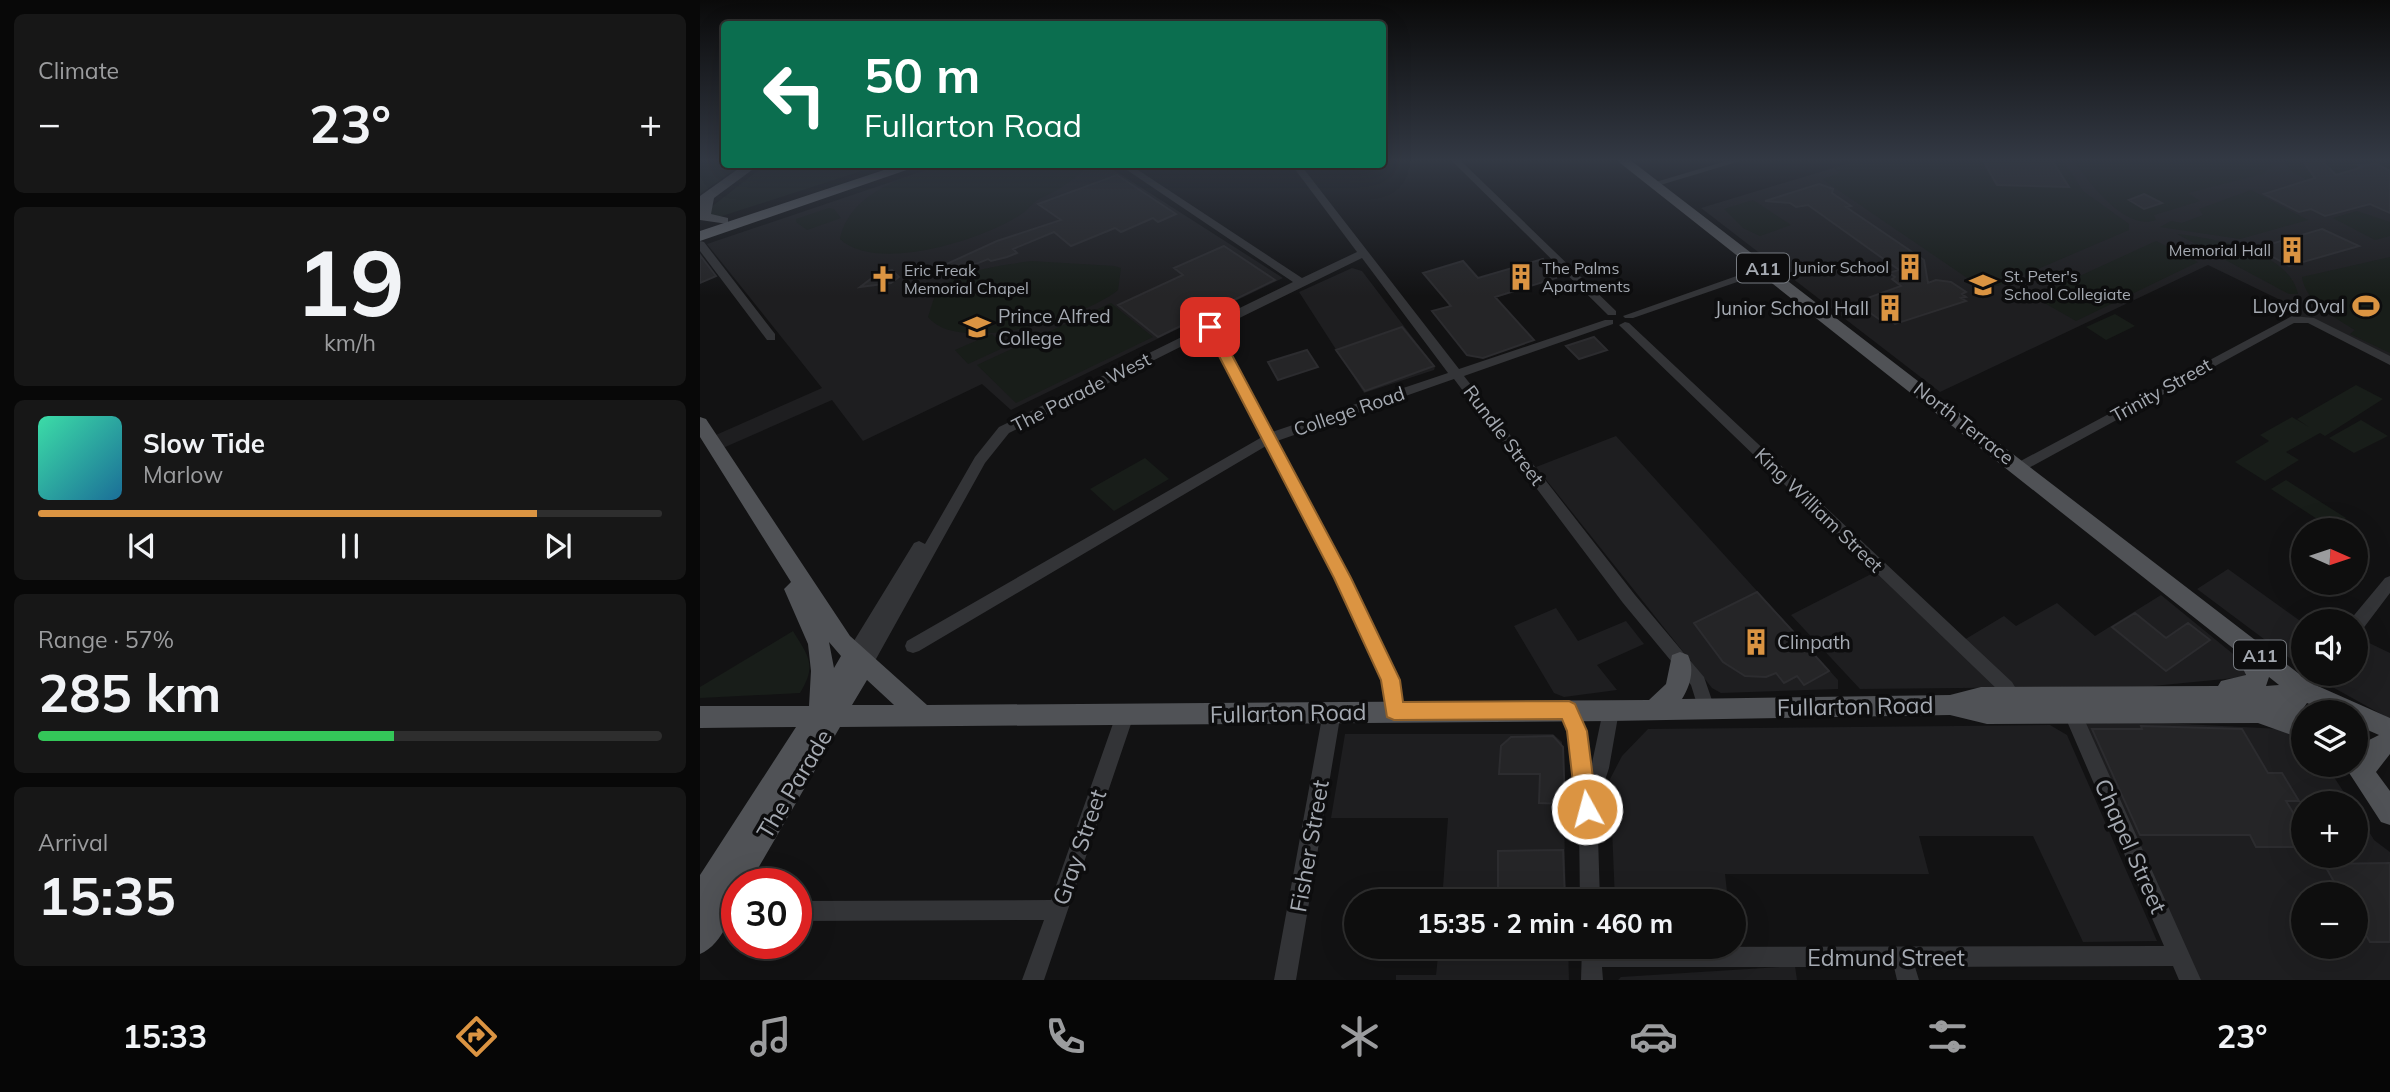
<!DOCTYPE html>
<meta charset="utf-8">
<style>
body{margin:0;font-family:Mulish,sans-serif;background:#171717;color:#f1f3f6;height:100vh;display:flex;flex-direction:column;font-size:26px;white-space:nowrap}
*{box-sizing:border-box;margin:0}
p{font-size:23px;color:#9b9c9e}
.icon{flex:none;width:38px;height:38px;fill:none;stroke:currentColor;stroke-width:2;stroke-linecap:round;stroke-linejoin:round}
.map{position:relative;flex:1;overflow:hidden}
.panel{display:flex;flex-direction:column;gap:14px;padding:14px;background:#080808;width:700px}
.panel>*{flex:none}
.banner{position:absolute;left:21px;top:21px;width:665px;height:147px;border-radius:7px;box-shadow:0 7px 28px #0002,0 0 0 2px #2e2e2e;background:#0b6e4f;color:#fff;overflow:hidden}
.needle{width:46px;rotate:93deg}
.tools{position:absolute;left:1591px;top:518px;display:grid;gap:14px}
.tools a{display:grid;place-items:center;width:77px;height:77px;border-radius:50%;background:#0e0e0e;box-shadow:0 7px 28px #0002,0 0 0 2px #2e2e2e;font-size:35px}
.speed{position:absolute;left:21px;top:868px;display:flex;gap:14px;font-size:35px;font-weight:700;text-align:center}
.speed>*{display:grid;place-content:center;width:91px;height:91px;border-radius:50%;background:#0e0e0e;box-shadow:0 7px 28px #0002,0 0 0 2px #2e2e2e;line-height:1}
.speed .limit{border:10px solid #d22;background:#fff;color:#111}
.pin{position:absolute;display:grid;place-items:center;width:60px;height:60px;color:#fff;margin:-30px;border-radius:14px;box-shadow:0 4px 10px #0006}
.me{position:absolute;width:77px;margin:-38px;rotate:353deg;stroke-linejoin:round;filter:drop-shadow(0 0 5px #0008)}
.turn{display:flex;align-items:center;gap:24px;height:147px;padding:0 28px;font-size:32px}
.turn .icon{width:91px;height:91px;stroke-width:2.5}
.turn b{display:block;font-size:49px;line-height:60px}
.big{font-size:52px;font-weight:700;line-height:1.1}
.panel .tile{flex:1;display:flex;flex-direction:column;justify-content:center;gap:10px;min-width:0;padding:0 24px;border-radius:10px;background:#171717}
.panel .dial{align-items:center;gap:0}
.dial b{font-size:91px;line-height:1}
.song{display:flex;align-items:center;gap:21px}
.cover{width:84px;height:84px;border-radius:10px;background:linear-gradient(135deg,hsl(160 70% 55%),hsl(200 70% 35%))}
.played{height:7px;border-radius:4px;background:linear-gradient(90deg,#db9442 80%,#2e2e2e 80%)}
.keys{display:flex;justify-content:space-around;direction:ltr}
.heat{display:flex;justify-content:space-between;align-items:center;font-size:38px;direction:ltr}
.charge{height:10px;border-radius:5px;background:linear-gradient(90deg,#34c759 57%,#2e2e2e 0)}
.trip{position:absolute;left:644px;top:889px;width:402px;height:70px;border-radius:35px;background:#0e0e0e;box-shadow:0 7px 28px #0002,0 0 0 2px #2e2e2e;font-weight:700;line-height:70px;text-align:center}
.menu{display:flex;height:112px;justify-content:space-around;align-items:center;background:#060606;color:#9b9c9e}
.menu .icon{width:49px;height:49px}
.menu .on{color:#db9442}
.menu b{font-size:32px;color:#f1f3f6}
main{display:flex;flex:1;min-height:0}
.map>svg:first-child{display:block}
.built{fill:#1e1e20;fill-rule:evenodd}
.green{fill:#181d19}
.building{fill:#252527;stroke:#2c2c2f;stroke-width:2}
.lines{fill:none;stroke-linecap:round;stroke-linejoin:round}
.minor{fill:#333437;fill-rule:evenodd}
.major{fill:#505256;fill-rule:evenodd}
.highway{fill:#606368;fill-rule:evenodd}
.route{fill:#db9442;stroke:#8e602b;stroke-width:2}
.labels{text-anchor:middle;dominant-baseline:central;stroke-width:7;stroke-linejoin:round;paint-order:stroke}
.far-poi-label{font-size:16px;fill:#a5aab2;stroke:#0d0d0e;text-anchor:start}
.shield{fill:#0d0d0e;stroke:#777b81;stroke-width:2}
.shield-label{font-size:18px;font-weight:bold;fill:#a5aab2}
.poi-label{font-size:19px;fill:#a5aab2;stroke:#0d0d0e;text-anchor:end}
.street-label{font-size:19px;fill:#a5aab2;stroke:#0d0d0e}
.near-street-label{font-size:23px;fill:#a5aab2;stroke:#0d0d0e}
</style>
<main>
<section class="panel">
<div class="tile"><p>Climate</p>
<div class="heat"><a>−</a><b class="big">23°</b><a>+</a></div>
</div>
<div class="tile dial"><b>19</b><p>km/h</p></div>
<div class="tile">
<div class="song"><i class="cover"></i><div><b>Slow Tide</b><p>Marlow</p></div></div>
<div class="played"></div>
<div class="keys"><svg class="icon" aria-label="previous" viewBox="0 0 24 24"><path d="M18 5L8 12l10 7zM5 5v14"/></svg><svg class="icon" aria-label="pause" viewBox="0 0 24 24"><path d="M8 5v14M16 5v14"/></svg><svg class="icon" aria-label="next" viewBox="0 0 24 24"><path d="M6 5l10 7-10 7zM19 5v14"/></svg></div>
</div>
<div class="tile"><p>Range · 57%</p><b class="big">285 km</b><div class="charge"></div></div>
<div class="tile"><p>Arrival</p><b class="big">15:35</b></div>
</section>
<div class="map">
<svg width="1690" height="980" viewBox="0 0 1690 980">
<rect width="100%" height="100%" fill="#121213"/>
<!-- built -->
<path class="built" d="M1163,159H1690V360L1598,317L1601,310L1508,265L1240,392L1001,208Z
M241,165H406L583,278L311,410L282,384L163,441L132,400L16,451L9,438L122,388L7,244Z
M652,268L662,271L735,367L734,370L664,393L599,292Z
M916,436L1138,680V689L1021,693L1012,688L836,467Z
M1181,569L1259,643L1304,616L1316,626L1357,603L1395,636L1461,595L1538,658L1546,666L1545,677L1453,686L1160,689L1091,615Z
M1528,569L1603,623V652L1592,660L1497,589Z
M856,608L878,641L926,621L944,644L897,665L917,690L864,697L854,693L814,626Z
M1663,640L1690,653V719L1627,684L1636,674H1656V650Z
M1387,719L1581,729L1603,740V765H1626L1651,803H1603V856H1656V810L1674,840L1690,852V980H1500L1383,727ZM1603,894H1656V947H1603Z
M1350,725L1367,735L1457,941L1383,942L1333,836H1219L1229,874H1025L1028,901H915L910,779L922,756L948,729Z
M645,734H853L862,742L866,901H742L748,818H631Z
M739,947H868L869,980H696V975H736Z
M1095,966L1097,980H918L921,977Z"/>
<!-- green -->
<path class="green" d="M0,159H24V164L41,165L0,194Z
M1164,159H1362L1383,191L1429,224V230L1298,286L1276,284L1122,179L1140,173L1134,168Z
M1372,159H1570L1573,165L1562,174L1488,193L1500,201L1454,215L1456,220C1424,232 1388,180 1372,159Z
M1582,159H1690V180L1640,197L1592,172Z
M259,164L384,165V169C371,183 356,191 339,199C333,202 329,209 323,213C286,239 177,274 140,239C151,187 219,171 259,164Z
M65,165H180L16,218L8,216L10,208Z
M1551,190L1608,220L1540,239L1460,227L1471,221L1482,223L1503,215L1499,209Z
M1053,200L1091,225L1060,236L1043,228L1024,209Z
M129,208L134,209L141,218L107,230L96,222V219Z
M1657,211L1690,222V236L1675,240L1633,218Z
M1477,234C1513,238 1589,251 1598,294H1589Z
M1456,241L1498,262L1376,321L1334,297Z
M1690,257V353L1650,334L1655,330C1635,318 1605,301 1602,277Z
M331,261L414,266L421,268L418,290C386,317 259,356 228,317C231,309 233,298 238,291C253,270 306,265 331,261Z
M411,303L453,337L316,403L277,365Z
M1415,314L1435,326L1406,340L1386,327Z
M292,334L305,347L268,364L255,350Z
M1656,385L1683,399L1625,436L1620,433L1586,452L1599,460L1565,481L1535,462L1569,441L1560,435L1592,417L1609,427L1597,419Z
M1661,420L1688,436L1654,453L1629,438Z
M445,458L469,479L414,511L390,489Z
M1586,480L1646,518L1631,528L1571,489Z
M93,631C109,657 117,665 100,693L0,698V687Z"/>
<!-- building -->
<path class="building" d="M1282,159H1351L1369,187L1297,185Z
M1601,159H1620L1636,175L1662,167L1658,165L1677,164L1690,171V213L1670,204L1625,216L1611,209L1599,212L1564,194L1615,178Z
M417,175L476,214L458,222L453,218L421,232L415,228L371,246L354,232L313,249L317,253L307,257L291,261L288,259L250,274L240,267L297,241L361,220L338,204Z
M1119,184L1133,189L1132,193L1151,206L1146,207L1224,260L1228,283L1236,280L1251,282L1266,292L1262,294L1266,297L1261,298L1266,301L1195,324L1190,320L1183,322L1162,307L1168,305L1162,300L1201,286L1192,279L1195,277L1189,273L1199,270L1108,205L1096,207L1090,203L1065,201Z
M1444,194L1462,203L1444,209L1429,200Z
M1622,229L1659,246L1589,266L1557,248Z
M524,246L575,280L458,337L418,305L483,275L474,268Z
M0,255L16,276L0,283Z
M843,259L856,278L795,297L834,340L783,358L767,355L732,311L751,306L723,273L763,261L778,278Z
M192,270L199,277L191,283L160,287L180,272Z
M702,327L734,366L665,391L636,350Z
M894,337L907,350L879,359L866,346Z
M607,350L618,367L578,380L568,362Z
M1057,592L1129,671L1104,685L1097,676L1084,683L1076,673L1066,677L1045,676L1023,662L994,623Z
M1435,613L1466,638L1488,623L1510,640L1466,671L1412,627Z
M1441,726L1542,729L1568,773H1582L1599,801H1586L1603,829V847H1556L1550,835H1440L1392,729H1442Z
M853,736L863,747L865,804L839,803L840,774H799L801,746L811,737Z
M863,850L865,901H798V851Z
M1690,863V942H1670L1656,918V894H1641L1624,864Z"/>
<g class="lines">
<!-- minor -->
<path class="minor" d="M750,159H759L916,311V315H908Z
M1033,159H1047L957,186L949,184Z
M418,164H429L602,278L657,252L591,164H600L759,369L905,320H913V324L764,376L935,595L1004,677L1015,709L1012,714L1006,717L1000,714L991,685L923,603L754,379L577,441L650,577L699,680L703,711L700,716L694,719L688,716L683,680L634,577L566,446L219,651L213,653L207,651L205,646L207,641L562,437L508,333L309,433L285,463L171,668L165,670L159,668L157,663L158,660L149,659L147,654L149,649L214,543L219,541L225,544L275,457L299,427L504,326V321H513L593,282ZM662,258L748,373L572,432L517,329Z
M0,241L4,242L75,334V340H67L0,251Z
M1065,266L1069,267V271L933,318H925L923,316Z
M1592,316L1614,318L1690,356V365L1608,323H1594L1325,470H1315L1313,467L1315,464Z
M925,322L929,323L1312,682L1321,697L1318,702C1308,706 1305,701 1300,692L921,327L919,325Z
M1690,576V593L1662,630L1656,631V621L1650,620L1685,578Z
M1607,674H1625C1620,685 1610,700 1597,695L1595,690Z
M869,702L875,705L878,710L892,763L904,706L910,703L916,706L919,711L909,768L897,805L900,901H880C879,836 881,772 860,710L863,705Z
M632,704L638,707L641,712L596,980H574L623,712L626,707Z
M1372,704L1378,707L1381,712L1501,980H1479L1473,966L1215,967L1219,980H1197L1194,967H902L903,980H881L882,947L1464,946L1363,712L1366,707Z
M425,707L431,710L434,715L344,980H322L344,920L96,921V901L351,900L416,715L419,710Z
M0,901H37V921H0Z"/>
<!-- major -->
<path class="major" d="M915,159H929L1611,683L1690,718V754L1676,772L1690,791V825L1681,822L1644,765H1656V753L1660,754L1669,740L1679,735L1656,725V712H1628L1607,703L1598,716L1603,717V739L1558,723L1287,724L1250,715L910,721L140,727L49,884H37C37,907 23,945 0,954V875L96,727L0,728V706H109L111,671L108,644L84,589L91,582L0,437V417L6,419L150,636L227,705L949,700L966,684L972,655L980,652L988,655C995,670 990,686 982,699L1250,695L1281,687L1518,686L1521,681L1546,675L1534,649ZM129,642L141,656L134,668ZM1569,677L1579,685L1566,686ZM167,680L194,705H152Z
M45,164H60L14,198L11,214L28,218V224L0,220V196Z"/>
<!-- highway -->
<path class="highway" d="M202,164H224L0,241V231Z"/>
</g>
<!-- sky -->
<linearGradient id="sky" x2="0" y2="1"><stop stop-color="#0a0a0a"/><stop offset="0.54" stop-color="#333944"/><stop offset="1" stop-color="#333944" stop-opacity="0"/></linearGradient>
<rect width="1690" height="296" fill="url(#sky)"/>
<!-- route -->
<path class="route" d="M510,323L517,327L651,578L700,680L703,702L869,701L875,704L887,731L897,809L894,816L887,819L879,816L876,809L867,731L862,719L694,720L687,717L681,680L634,578L504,327Z"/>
<!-- icons -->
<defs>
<symbol id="building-bare" viewBox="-9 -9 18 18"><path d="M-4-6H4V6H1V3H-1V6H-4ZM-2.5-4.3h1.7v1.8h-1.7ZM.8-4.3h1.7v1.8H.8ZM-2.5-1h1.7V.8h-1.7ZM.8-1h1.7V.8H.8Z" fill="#db9442" stroke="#0d0d0e" stroke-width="2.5" paint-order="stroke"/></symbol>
<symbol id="church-bare" viewBox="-9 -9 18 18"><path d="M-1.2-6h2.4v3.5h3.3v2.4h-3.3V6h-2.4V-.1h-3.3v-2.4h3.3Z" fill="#db9442" stroke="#0d0d0e" stroke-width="2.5" paint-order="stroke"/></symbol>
<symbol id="school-bare" viewBox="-9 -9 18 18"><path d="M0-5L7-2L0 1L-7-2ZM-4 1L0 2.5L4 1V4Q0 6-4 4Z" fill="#db9442" stroke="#0d0d0e" stroke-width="2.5" paint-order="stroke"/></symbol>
<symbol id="stadium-bare" viewBox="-9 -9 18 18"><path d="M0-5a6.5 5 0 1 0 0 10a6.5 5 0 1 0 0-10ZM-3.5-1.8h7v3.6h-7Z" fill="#db9442" stroke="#0d0d0e" stroke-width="2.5" paint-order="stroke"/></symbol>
</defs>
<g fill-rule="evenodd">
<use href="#building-bare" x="1573" y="231" width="38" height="38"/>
<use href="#building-bare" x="1191" y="248" width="38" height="38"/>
<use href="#building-bare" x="802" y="258" width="38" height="38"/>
<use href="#church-bare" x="164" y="260" width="38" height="38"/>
<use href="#school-bare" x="1264" y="266" width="38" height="38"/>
<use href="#stadium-bare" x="1647" y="287" width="38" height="38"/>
<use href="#building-bare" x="1171" y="289" width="38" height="38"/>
<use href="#school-bare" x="258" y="308" width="38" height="38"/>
<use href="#building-bare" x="1037" y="623" width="38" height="38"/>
</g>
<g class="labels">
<!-- far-poi labels -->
<g class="far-poi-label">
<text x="1571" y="250" text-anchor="end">Memorial Hall</text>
<text x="1189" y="267" text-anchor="end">Junior School</text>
<text x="842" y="268">The Palms<tspan x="842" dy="18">Apartments</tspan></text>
<text x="204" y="270">Eric Freak<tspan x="204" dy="18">Memorial Chapel</tspan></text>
<text x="1304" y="276">St. Peter's<tspan x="1304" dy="18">School Collegiate</tspan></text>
</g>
<!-- shield labels -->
<g class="shield">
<rect x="1037" y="253.5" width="52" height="29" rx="5"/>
<rect x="1534" y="640.5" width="52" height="29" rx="5"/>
</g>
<g class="shield-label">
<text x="1063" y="268">A11</text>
<text x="1560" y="655">A11</text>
</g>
<!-- poi labels -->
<g class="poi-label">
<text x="1645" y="306">Lloyd Oval</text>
<text x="1169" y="308">Junior School Hall</text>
<text x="298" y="316" text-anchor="start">Prince Alfred<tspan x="298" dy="22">College</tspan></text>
<text x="1077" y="642" text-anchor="start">Clinpath</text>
</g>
<!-- street labels -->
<g class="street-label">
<text transform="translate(1461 390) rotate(-29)">Trinity Street</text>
<text transform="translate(381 392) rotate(-27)">The Parade West</text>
<text transform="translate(649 411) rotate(-19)">College Road</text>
<text transform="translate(1264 423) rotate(38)">North Terrace</text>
<text transform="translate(804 435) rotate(53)">Rundle Street</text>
<text transform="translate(1119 510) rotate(44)">King William Street</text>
</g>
<!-- near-street labels -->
<g class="near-street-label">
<text transform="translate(1155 706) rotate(-1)">Fullarton Road</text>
<text transform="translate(588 713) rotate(-1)">Fullarton Road</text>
<text transform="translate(94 784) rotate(-59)">The Parade</text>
<text transform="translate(609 846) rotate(-80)">Fisher Street</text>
<text transform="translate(1431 846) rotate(66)">Chapel Street</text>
<text transform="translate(379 847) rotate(-71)">Gray Street</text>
<text x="1186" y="957">Edmund Street</text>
</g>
</g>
</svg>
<div class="tools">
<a><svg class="needle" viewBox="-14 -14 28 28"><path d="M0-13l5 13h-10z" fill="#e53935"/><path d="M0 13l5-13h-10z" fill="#9b9c9e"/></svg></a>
<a><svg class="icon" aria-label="sound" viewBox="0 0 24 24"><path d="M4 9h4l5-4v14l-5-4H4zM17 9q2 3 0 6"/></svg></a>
<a><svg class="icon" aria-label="layers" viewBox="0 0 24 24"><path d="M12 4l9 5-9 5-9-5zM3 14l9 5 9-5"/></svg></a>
<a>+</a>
<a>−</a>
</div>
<div class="speed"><div class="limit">30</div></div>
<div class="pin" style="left:510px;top:327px;background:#d93025"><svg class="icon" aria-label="arrive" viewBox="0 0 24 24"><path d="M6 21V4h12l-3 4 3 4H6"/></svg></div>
<svg class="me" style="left:887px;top:809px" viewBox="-20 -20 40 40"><circle r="17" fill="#db9442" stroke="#fff" stroke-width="3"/><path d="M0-11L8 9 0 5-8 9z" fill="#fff"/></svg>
<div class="trip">15:35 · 2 min · 460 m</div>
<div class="banner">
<div class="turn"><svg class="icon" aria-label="left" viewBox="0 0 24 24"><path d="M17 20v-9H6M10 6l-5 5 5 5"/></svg><div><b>50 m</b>Fullarton Road</div></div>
</div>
</div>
</main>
<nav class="menu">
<b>15:33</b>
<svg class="icon on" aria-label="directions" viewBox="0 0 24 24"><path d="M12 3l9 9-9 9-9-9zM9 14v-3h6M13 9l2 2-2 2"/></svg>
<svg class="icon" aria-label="music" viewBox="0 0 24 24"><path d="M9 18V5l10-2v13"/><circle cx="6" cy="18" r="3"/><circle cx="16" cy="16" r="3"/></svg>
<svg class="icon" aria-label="phone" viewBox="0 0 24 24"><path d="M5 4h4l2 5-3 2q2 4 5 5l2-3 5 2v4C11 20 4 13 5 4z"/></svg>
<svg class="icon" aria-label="climate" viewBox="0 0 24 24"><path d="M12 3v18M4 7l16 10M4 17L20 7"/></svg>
<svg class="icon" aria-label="car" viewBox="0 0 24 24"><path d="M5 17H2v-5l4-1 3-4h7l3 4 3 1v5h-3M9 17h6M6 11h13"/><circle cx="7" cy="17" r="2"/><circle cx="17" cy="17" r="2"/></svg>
<svg class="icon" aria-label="filters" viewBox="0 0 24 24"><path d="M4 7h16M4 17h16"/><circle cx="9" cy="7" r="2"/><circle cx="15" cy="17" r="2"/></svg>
<b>23°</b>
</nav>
